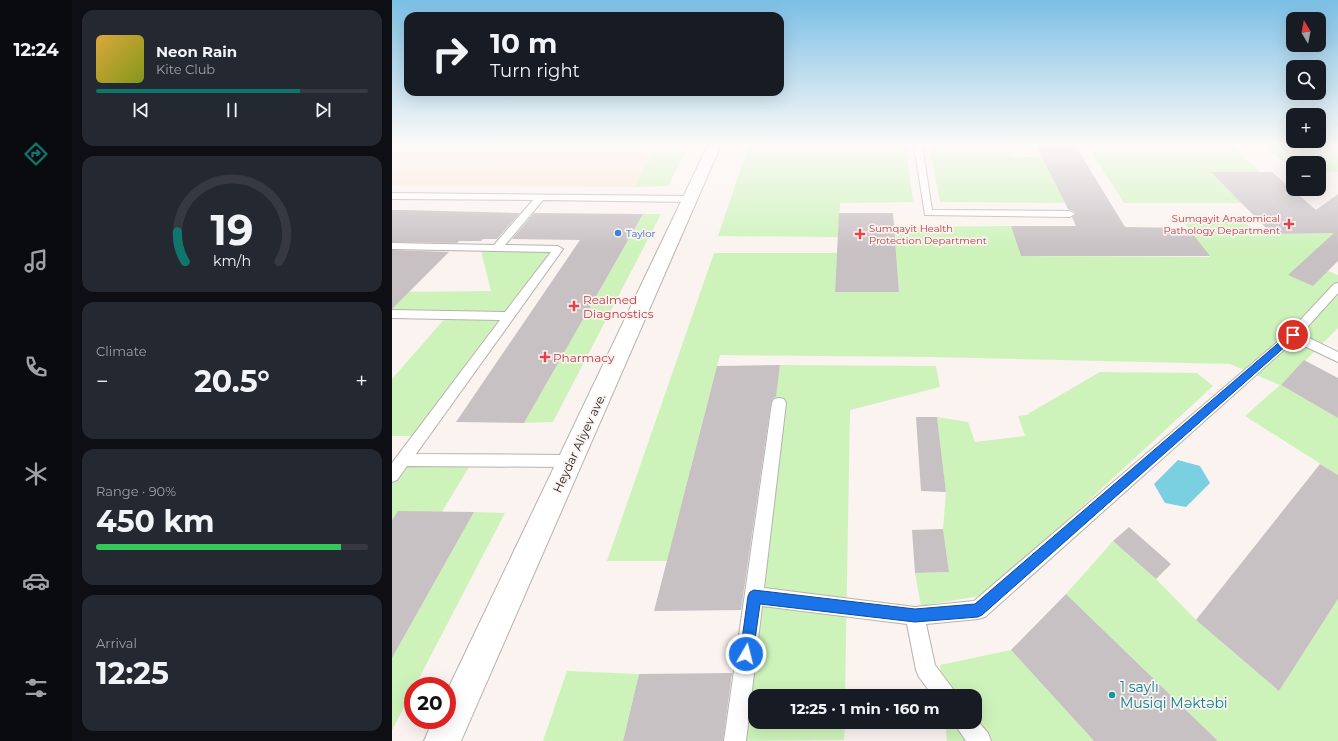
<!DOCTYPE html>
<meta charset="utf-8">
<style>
body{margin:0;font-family:Montserrat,sans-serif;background:#242831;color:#f1f3f6;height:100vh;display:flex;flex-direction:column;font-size:15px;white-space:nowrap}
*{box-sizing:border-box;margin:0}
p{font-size:13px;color:#9ea1a6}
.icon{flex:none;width:22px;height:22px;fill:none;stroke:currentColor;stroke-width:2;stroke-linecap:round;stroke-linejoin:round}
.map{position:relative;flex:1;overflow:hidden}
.side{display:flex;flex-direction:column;gap:10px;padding:10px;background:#0d0f14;width:320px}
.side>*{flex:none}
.top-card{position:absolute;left:12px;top:12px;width:380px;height:84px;border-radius:12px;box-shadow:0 4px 16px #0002;background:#171b24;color:#f1f3f6;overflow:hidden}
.needle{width:26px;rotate:350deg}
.buttons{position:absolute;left:894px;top:12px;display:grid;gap:8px}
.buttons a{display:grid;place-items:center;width:40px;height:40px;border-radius:8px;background:#171b24;box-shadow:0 4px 16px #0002;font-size:20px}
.speed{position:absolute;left:12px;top:677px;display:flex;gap:8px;font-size:20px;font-weight:700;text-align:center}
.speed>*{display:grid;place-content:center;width:52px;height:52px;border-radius:50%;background:#171b24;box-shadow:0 4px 16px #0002;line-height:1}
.speed .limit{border:6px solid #d22;background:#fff;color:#111}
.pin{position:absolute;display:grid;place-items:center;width:34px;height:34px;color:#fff;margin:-17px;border:2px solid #fff;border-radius:50%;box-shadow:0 1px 4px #0007}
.me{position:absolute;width:44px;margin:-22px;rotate:8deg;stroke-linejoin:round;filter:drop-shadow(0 0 3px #0008)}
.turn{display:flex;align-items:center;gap:14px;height:84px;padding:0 20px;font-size:18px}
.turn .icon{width:52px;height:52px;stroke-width:2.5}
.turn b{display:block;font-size:28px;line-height:34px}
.big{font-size:30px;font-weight:700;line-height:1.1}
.side .card{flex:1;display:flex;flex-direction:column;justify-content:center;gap:6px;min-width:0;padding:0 14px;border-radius:12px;background:#242831}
.side .dial{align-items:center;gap:0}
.dial svg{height:104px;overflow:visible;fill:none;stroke:#363941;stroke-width:7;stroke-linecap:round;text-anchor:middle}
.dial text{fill:#f1f3f6;stroke:none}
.song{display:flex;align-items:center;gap:12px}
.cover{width:48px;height:48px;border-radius:6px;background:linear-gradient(135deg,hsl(40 70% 55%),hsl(70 70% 35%))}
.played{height:4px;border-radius:2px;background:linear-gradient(90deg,#0f766e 75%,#363941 75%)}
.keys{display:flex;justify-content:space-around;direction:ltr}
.heat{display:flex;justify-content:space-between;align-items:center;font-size:22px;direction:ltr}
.charge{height:6px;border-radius:3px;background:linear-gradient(90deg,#34c759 90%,#363941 0)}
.trip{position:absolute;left:356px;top:689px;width:234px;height:40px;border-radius:12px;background:#171b24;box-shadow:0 4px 16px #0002;font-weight:700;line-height:40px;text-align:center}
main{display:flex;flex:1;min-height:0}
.tab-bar{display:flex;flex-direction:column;width:72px;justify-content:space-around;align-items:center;background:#090b0e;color:#9ea1a6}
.tab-bar .icon{width:28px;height:28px}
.tab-bar .current{color:#0f766e}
.tab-bar b{font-size:18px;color:#f1f3f6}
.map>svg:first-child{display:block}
.education{fill:#fce6d9}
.green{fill:#cdf3bb}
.water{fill:#7acfe0}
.building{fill:#c8c1c4}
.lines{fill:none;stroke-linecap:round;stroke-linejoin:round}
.service-casing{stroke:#b8b2af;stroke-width:2}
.secondary-casing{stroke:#b8b2af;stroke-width:2}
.service{fill:#fff;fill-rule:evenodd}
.secondary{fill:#fff;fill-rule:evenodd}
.route{fill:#1a73e8;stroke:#114b97}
.health-dot{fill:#e0444e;stroke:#faf3f0;stroke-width:1.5}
.shop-dot{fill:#3f7fe0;stroke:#faf3f0;stroke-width:1.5}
.culture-dot{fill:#0f9aa8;stroke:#faf3f0;stroke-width:1.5}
.labels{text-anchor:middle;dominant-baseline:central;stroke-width:3.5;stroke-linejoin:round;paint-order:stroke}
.far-health-label{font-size:10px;fill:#be3a42;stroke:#faf3f0;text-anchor:end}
.far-shop-label{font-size:10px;fill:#366cbe;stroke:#faf3f0;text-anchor:start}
.health-label{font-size:12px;fill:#be3a42;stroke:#faf3f0;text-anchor:start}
.street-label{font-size:12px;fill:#201e1d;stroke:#faf3f0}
.near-culture-label{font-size:14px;fill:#0d838f;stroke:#faf3f0;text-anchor:start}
</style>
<main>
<nav class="tab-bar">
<b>12:24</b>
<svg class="icon current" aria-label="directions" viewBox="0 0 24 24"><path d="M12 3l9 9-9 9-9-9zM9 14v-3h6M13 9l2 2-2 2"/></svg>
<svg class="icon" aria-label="music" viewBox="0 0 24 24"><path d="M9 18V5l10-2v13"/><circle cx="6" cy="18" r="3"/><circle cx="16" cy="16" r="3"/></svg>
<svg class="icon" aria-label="phone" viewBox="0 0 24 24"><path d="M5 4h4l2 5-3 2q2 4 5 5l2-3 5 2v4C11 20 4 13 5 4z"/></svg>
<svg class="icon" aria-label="climate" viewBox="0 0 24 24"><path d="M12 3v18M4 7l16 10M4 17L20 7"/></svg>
<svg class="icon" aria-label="car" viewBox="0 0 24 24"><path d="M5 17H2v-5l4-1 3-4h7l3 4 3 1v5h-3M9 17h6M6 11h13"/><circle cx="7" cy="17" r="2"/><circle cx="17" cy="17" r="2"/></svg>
<svg class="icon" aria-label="filters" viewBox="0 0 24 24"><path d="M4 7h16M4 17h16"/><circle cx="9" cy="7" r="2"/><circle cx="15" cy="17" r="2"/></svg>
</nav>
<section class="side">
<div class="card">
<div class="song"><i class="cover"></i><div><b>Neon Rain</b><p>Kite Club</p></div></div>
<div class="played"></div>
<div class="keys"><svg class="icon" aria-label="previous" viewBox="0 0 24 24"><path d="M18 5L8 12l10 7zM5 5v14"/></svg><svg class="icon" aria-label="pause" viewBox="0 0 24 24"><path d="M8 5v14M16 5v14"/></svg><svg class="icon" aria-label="next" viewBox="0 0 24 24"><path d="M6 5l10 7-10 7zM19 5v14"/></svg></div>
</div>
<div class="card dial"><svg viewBox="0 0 100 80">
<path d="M14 69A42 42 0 1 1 86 69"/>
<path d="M14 69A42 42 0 0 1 8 46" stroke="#0f766e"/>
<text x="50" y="56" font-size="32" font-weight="700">19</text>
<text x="50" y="72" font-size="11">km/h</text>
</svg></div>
<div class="card"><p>Climate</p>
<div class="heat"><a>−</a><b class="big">20.5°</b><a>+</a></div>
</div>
<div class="card"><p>Range · 90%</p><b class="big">450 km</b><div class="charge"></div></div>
<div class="card"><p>Arrival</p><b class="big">12:25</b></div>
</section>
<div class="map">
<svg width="946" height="741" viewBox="0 0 946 741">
<rect width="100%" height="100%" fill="#faf3f0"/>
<!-- education -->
<path class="education" d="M4,145H266L242,187L0,186V148Z"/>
<!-- green -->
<path class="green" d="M266,145H297L276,186L242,187Z
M357,145H514L521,202L448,203L446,237L326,236Z
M537,145H563L564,148H615L618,157H650L673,203L548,202Z
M761,145H839L868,172H820L885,203H732L697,148H763Z
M872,145H938L946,151V172H927V163H901V171Z
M251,214H269L161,422L132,423Z
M788,217H848L865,234L935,233L946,224L936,271L946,275V328L889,385L946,418V475L853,416L888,385L838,364L543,357L328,355L275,561H215L322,253H445L443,292H507L502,227L619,226L629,256L818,257Z
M88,247L166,249L29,436H0V379L55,316L0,314V292L99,291Z
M388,365L544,366L548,387L458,410L453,696H363V722H453L452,740L337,741L353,610Z
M708,372L805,373L821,386L594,595L529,606L523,573L557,572L551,529L554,492L545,417L576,422L583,442L633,436L626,416L634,415Z
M11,460L80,462L50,512L0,520V476Z
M82,512L113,513L23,686H21V690L0,730V658Z
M721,541L764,579L804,620L887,691L946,599V741H826L674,594Z
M619,650L702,741H555L553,722H583V696H551L548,665Z
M175,671L247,674L231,741H151Z"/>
<!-- water -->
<path class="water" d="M786,460L808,466L818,483L794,507L773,503L762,484Z"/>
<!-- building -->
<path class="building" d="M644,145H683L733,227L796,228L818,256H629L619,226H684L680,217L684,213L676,209Z
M819,172H880L924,210L946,194V261L921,286L896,275L942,233L880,234Z
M0,210H12L128,213L105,239H91L89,241H67L65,243L0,242Z
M142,213L251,214L132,423L64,422L188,240L120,239Z
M447,213H501L507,292H443Z
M0,250L57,252L0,309Z
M912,360L946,378V418L889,385Z
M388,365L384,397L381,398L379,403L349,610L262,611L325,366Z
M524,417H545L554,492L529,491Z
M928,464L946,475V599L887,691L804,620Z
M6,511L82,512L0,658V520Z
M737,527L779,564L764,579L721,541Z
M551,529L557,572L523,573L520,530Z
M674,594L826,741H702L619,650Z
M340,673L331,741H231L247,674Z"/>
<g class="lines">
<defs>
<path id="service" d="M522,145H530L540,210L678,211L683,214L678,217L533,215Z
M0,193L298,196L303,199L298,202L151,200L113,245L166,246L171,249L24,454L178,455L183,456L186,461L183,466L178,467L15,466L5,480L0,482V463L108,320L0,318V310L113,312L159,252L0,249V243L102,245L141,200L0,199Z
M946,283V293L909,334L946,352V362L902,341L593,617L586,619L534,624L543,665L561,689L564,696H541L527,677L524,670L515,624L370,606L354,741H332L380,403L382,399L387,398L392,399L394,403L372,588L523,607L582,601L897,332L942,284Z
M583,718L596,733L599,741H574L566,729L562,722H583Z"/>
<path id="secondary" d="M316,145H329L69,741H32L41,720H55V691Z"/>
</defs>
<!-- service casing -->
<use href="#service" class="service-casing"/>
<!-- secondary casing -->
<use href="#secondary" class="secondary-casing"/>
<!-- service -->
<use href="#service" class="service"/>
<!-- secondary -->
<use href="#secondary" class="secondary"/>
</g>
<!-- sky -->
<linearGradient id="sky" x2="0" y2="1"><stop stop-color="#7cbfe5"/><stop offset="0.58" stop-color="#fdfaf8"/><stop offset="1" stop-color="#fdfaf8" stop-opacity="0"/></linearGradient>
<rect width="946" height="249" fill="url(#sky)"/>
<!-- route -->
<path class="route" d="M901,332L904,333L906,335L904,337L590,615L586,617L523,622L368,604L361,654L359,659L354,661L350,659L348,654L356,596L358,592L362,590L523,609L583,604L898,333Z"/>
<!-- markers -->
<g class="health-dot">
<path d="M895 218h4v4h4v4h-4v4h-4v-4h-4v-4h4z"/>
<path d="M466 228h4v4h4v4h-4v4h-4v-4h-4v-4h4z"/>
<path d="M180 300h4v4h4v4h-4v4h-4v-4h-4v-4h4z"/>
<path d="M151 351h4v4h4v4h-4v4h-4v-4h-4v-4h4z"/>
</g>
<circle class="shop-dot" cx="226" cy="233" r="4"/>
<circle class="culture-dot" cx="720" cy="695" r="4"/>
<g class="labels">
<!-- far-health labels -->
<g class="far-health-label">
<text x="888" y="218">Sumqayit Anatomical<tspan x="888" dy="12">Pathology Department</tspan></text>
<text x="477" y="228" text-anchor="start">Sumqayit Health<tspan x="477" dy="12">Protection Department</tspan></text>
</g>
<!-- far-shop labels -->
<g class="far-shop-label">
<text x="234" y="233">Taylor</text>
</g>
<!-- health labels -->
<g class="health-label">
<text x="191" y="299">Realmed<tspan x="191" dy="14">Diagnostics</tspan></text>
<text x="161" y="357">Pharmacy</text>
</g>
<!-- street labels -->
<g class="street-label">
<text transform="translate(187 443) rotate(-65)">Heydar Aliyev ave.</text>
</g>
<!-- near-culture labels -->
<g class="near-culture-label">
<text x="728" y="687">1 saylı<tspan x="728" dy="16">Musiqi Məktəbi</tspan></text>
</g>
</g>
</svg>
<div class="buttons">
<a><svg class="needle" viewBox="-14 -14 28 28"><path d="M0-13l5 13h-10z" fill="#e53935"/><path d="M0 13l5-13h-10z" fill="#9ea1a6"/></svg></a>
<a><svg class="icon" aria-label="search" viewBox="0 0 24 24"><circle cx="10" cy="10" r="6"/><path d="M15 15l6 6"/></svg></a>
<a>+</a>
<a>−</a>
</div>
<div class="speed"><div class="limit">20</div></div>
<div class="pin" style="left:901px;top:335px;background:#d93025"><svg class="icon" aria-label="arrive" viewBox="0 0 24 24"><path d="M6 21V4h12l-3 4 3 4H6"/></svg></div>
<svg class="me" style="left:354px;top:654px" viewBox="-20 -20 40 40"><circle r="17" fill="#1a73e8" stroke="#fff" stroke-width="3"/><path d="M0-11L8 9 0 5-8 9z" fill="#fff"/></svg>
<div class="trip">12:25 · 1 min · 160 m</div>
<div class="top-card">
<div class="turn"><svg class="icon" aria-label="right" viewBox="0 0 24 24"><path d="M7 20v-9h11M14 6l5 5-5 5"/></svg><div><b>10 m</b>Turn right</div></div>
</div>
</div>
</main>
